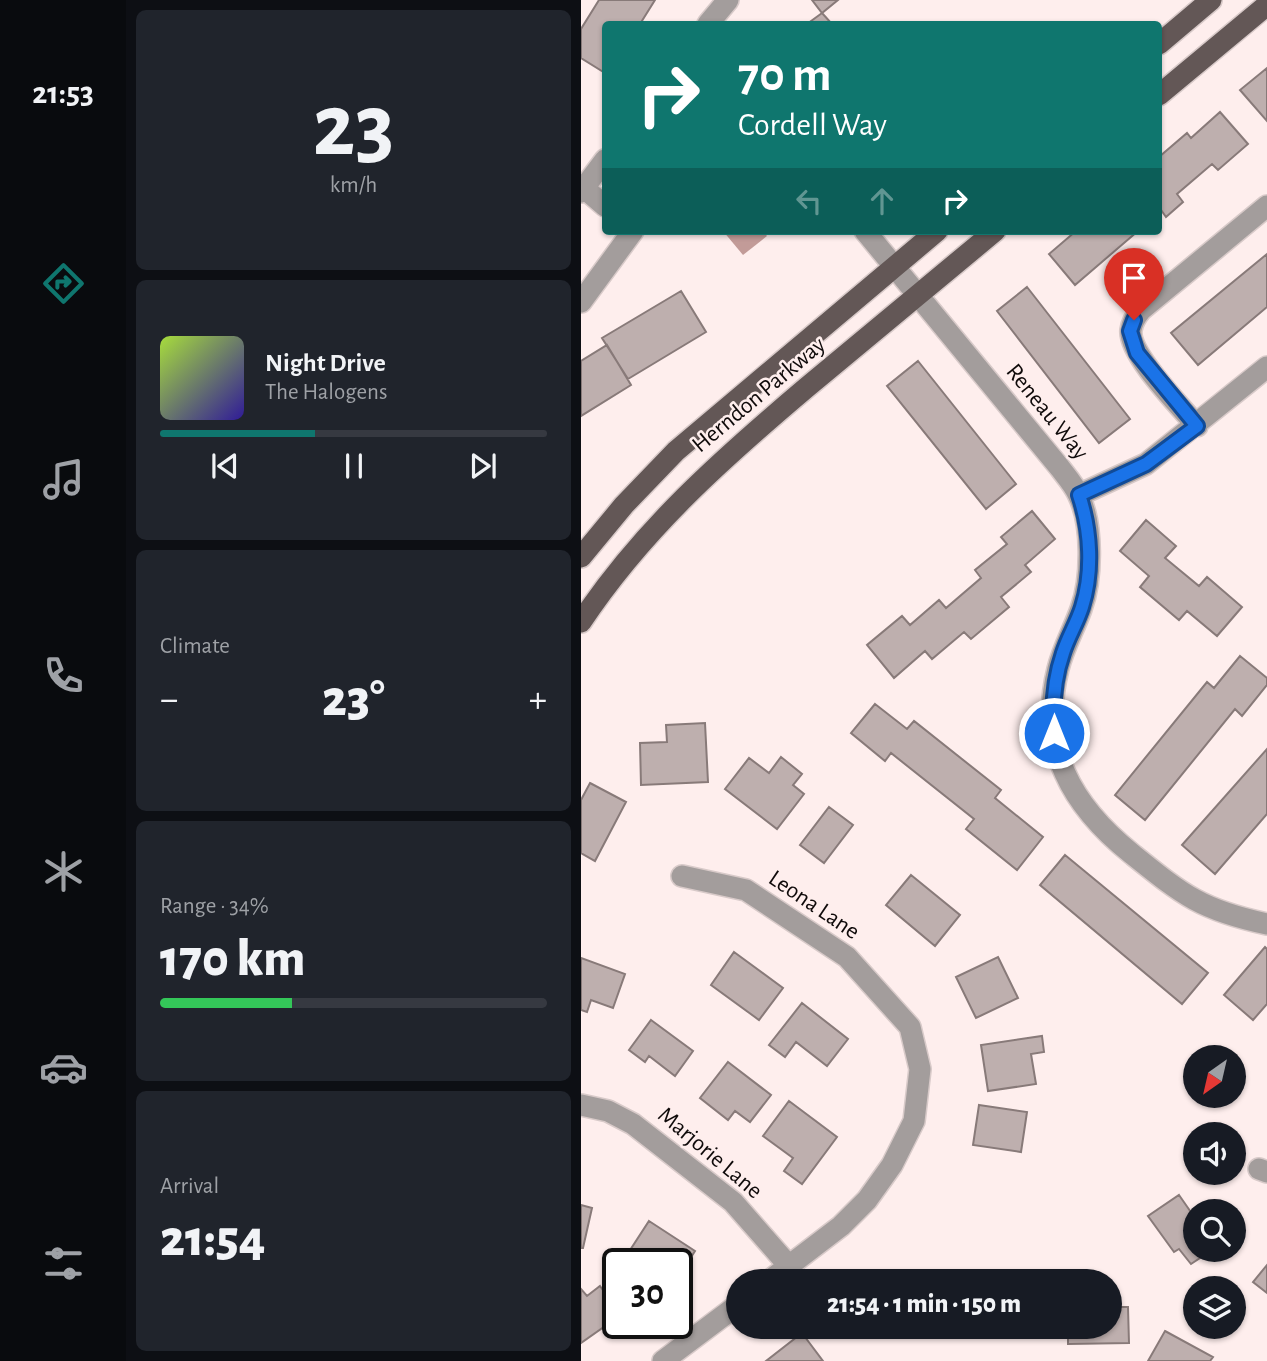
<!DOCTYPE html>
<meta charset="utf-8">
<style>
body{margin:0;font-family:"Alegreya Sans",sans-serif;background:#20242c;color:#f1f3f6;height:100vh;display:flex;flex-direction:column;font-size:26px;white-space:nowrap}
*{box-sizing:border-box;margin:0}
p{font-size:23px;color:#9ea1a6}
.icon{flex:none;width:38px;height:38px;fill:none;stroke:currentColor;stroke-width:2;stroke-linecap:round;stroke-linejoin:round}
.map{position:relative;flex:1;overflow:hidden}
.panel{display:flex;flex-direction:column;gap:10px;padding:10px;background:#0d0f14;width:455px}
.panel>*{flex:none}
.banner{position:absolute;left:21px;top:21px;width:560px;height:214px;border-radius:7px;box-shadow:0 2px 5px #0004;background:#0f766e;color:#fff;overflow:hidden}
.needle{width:46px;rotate:214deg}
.controls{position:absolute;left:602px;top:1045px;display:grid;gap:14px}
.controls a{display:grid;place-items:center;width:63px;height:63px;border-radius:50%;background:#171b24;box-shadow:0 2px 5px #0004;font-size:35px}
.speed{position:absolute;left:21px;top:1248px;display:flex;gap:14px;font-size:35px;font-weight:700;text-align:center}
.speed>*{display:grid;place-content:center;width:91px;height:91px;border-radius:50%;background:#171b24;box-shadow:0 2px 5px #0004;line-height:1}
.speed .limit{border:4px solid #111;border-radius:10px;background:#fff;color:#111}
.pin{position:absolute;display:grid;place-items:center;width:60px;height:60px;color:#fff;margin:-72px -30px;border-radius:50% 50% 50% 0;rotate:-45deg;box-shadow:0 0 7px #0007}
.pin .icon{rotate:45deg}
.me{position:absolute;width:77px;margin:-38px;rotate:0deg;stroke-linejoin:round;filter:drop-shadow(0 0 5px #0008)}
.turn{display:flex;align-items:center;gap:24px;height:147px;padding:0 21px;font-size:32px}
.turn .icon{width:91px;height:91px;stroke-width:2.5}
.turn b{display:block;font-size:49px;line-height:60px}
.lanes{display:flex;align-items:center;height:66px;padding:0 21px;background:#0003;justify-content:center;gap:35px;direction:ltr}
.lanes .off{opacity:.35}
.big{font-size:52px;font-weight:800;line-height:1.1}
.panel .widget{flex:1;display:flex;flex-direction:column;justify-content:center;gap:10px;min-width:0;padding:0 24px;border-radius:10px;background:#20242c}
.panel .dial{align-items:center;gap:0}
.dial b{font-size:91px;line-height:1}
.song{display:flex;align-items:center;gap:21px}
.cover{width:84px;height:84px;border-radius:10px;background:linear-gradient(135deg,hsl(80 70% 55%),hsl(250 70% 35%))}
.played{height:7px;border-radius:4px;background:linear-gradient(90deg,#0f766e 40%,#363941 40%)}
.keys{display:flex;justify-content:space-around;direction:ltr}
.heat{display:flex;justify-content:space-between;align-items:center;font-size:38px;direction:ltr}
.charge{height:10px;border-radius:5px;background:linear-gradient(90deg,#34c759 34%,#363941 0)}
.trip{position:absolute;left:145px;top:1269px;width:396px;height:70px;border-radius:35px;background:#171b24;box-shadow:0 2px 5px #0004;font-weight:800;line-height:70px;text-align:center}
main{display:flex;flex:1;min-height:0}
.tabs{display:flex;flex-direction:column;width:126px;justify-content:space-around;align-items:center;background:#090b0e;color:#9ea1a6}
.tabs .icon{width:49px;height:49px}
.tabs .active{color:#0f766e}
.tabs b{font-size:32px;color:#f1f3f6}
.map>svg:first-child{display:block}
.water{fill:#c29b98}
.building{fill:#beafae;stroke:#887a79;stroke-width:2}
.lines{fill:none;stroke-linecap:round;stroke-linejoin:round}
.minor-casing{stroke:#d8cac9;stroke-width:24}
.major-casing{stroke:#d8cac9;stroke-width:24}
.minor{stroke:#a39d9c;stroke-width:21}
.major{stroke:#635756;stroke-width:21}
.route-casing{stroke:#114b97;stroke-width:18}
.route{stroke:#1a73e8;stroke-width:12}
.labels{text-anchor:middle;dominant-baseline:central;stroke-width:5;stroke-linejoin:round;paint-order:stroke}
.street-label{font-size:24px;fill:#0f0a0a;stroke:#feeeed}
</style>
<main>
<nav class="tabs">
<b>21:53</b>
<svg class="icon active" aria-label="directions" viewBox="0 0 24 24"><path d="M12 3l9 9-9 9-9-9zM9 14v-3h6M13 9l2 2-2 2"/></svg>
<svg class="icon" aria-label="music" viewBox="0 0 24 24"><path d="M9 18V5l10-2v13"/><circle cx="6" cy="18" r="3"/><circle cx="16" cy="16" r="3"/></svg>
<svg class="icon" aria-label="phone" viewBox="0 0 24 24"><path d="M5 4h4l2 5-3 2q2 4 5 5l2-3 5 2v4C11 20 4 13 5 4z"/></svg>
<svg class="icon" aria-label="climate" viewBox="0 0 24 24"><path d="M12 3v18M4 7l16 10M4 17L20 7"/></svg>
<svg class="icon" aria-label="car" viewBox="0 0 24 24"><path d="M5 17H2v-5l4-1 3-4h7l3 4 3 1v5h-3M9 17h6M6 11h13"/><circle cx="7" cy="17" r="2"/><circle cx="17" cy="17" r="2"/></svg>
<svg class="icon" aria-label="filters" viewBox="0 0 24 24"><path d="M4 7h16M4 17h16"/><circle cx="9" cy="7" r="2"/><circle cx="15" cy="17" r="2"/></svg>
</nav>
<section class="panel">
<div class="widget dial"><b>23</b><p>km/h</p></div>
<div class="widget">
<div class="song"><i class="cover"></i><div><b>Night Drive</b><p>The Halogens</p></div></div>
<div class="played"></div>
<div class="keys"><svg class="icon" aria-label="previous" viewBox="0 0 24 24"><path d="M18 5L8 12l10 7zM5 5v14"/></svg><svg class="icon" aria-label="pause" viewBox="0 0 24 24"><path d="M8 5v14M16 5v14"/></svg><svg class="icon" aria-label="next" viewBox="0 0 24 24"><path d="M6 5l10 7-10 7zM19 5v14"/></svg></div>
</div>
<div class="widget"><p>Climate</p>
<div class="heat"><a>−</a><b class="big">23°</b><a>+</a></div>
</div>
<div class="widget"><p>Range · 34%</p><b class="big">170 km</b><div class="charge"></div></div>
<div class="widget"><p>Arrival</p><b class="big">21:54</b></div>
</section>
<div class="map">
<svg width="686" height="1361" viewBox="0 0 686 1361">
<rect width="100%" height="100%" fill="#feeeed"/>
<!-- water -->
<path class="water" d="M142,231H182L186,236L162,255Z"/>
<!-- building -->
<path class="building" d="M18,0H74L59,24H24V73L0,58V29Z
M231,0H257L241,13Z
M241,13L251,24H226Z
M686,68V121L659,90Z
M639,112L667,144L637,170L631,164L596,194L602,202L585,217L578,207V157L606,133L610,138Z
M495,231H557L494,285L468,254Z
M686,254V307L617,365L590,333Z
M446,287L549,419L518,443L416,311Z
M100,291L125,332L47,379L21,338Z
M26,345L50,385L0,416V361Z
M337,361L435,484L405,509L306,386Z
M451,511L474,539L444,565L450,572L420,597L428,607L390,639L383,632L351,659L344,651L313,678L286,645L321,616L329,625L358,600L365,608L400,578L394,570L426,544L420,537Z
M565,520L595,546L584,558L618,586L626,577L661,607L636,636L606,611L598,620L559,587L568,576L539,551Z
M659,656L686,678V685L661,716L654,709L564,820L534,795L626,682L633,688Z
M294,704L326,729L333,721L420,790L414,798L462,837L436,870L385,829L393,819L310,753L304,761L270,733Z
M124,723L127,782L60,785L59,743L86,742L85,725Z
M686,749V814L634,874L601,845Z
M200,757L221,774L212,785L223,794L196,829L144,789L168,758L188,773Z
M9,783L45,802L14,861L0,853V800Z
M248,807L272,825L243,863L219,845Z
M484,855L627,973L601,1004L459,885Z
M330,875L379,915L354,946L305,905Z
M684,947L686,949V1004L672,1020L643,995Z
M153,952L202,988L178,1020L130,985Z
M417,957L437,998L395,1018L375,977Z
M0,958L44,974L32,1008L10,1000L6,1012L0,1010Z
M221,1003L267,1039L246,1066L215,1042L204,1057L188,1045Z
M70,1020L112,1051L94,1076L68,1056L64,1062L48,1050Z
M461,1036L463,1052L450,1054L455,1084L407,1091L400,1045Z
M147,1062L190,1095L169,1122L154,1111L147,1120L119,1098Z
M208,1101L256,1137L221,1184L203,1171L212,1158L182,1136Z
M398,1105L446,1112L440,1152L392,1145Z
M598,1195L614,1218V1250L628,1252L610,1264L598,1249L593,1252L567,1216Z
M0,1205L11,1208L2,1248H0Z
M68,1221L114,1251L96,1279V1264H40Z
M686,1265V1293L672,1282Z
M19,1286L37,1311V1317L0,1343V1289L6,1296Z
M528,1307H547L548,1343L487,1344V1326H528Z
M584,1331L632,1357L629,1361H567Z
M221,1333L242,1361H185Z"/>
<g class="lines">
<defs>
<path id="minor" d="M127,24L147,0
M3,188L24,206
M0,192L24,160
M284,231L479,468C485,476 493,485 497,494C512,523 511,579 500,609C493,629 482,648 477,669C457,748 491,806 551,854C602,895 620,910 686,924
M0,302L52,231
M616,426C600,407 547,354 550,330C551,322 555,316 560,310L686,206
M498,495L565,464L686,367
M101,876L165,890L266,957L329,1027L339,1069L333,1121L311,1165L286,1200L260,1226L188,1281
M0,1105L27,1111L52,1124L152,1202L208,1266
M678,1169L686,1172
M82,1361L158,1304"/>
<path id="major" d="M578,44L630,0
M578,95L686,5
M0,557L43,505L95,451L356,231
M0,622C61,530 141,459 225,388C288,336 351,284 414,231"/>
</defs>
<!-- minor casing -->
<use href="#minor" class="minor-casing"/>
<!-- major casing -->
<use href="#major" class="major-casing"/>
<!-- minor -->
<use href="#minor" class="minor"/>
<!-- major -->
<use href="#major" class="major"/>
</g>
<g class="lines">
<defs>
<path id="route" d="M473,733C471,706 473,679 482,653C487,637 496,623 501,607C512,572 510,531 498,495L565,464L616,426L556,353L549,331L553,320"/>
</defs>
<!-- route casing -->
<use href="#route" class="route-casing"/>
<!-- route -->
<use href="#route" class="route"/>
</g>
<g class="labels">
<!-- street labels -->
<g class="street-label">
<text transform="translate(178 395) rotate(-40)">Herndon Parkway</text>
<text transform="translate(466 412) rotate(51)">Reneau Way</text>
<text transform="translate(233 905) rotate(34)">Leona Lane</text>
<text transform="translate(129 1153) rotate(40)">Marjorie Lane</text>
</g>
</g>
</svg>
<div class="controls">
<a><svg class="needle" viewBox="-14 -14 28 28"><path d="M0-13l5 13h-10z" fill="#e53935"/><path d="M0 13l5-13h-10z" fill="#9ea1a6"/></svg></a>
<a><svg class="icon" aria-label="sound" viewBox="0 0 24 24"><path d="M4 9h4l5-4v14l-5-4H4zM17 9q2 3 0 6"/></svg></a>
<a><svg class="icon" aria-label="search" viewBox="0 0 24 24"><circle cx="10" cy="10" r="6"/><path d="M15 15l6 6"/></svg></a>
<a><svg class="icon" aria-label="layers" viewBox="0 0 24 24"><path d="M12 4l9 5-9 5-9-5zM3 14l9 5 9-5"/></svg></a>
</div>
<div class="speed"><div class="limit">30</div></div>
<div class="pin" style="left:553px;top:320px;background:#d93025"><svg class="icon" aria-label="arrive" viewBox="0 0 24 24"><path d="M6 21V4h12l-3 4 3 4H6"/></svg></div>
<svg class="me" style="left:473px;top:733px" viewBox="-20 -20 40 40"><circle r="17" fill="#1a73e8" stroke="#fff" stroke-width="3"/><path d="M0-11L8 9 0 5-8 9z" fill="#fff"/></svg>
<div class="trip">21:54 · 1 min · 150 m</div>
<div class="banner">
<div class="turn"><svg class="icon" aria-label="right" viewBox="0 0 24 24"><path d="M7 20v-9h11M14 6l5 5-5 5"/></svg><div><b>70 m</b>Cordell Way</div></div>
<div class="lanes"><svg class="icon off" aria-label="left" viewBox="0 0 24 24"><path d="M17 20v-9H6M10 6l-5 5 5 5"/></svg><svg class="icon off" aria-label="ahead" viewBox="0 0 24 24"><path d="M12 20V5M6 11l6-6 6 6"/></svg><svg class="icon" aria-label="right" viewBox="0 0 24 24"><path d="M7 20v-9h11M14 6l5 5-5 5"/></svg></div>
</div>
</div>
</main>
